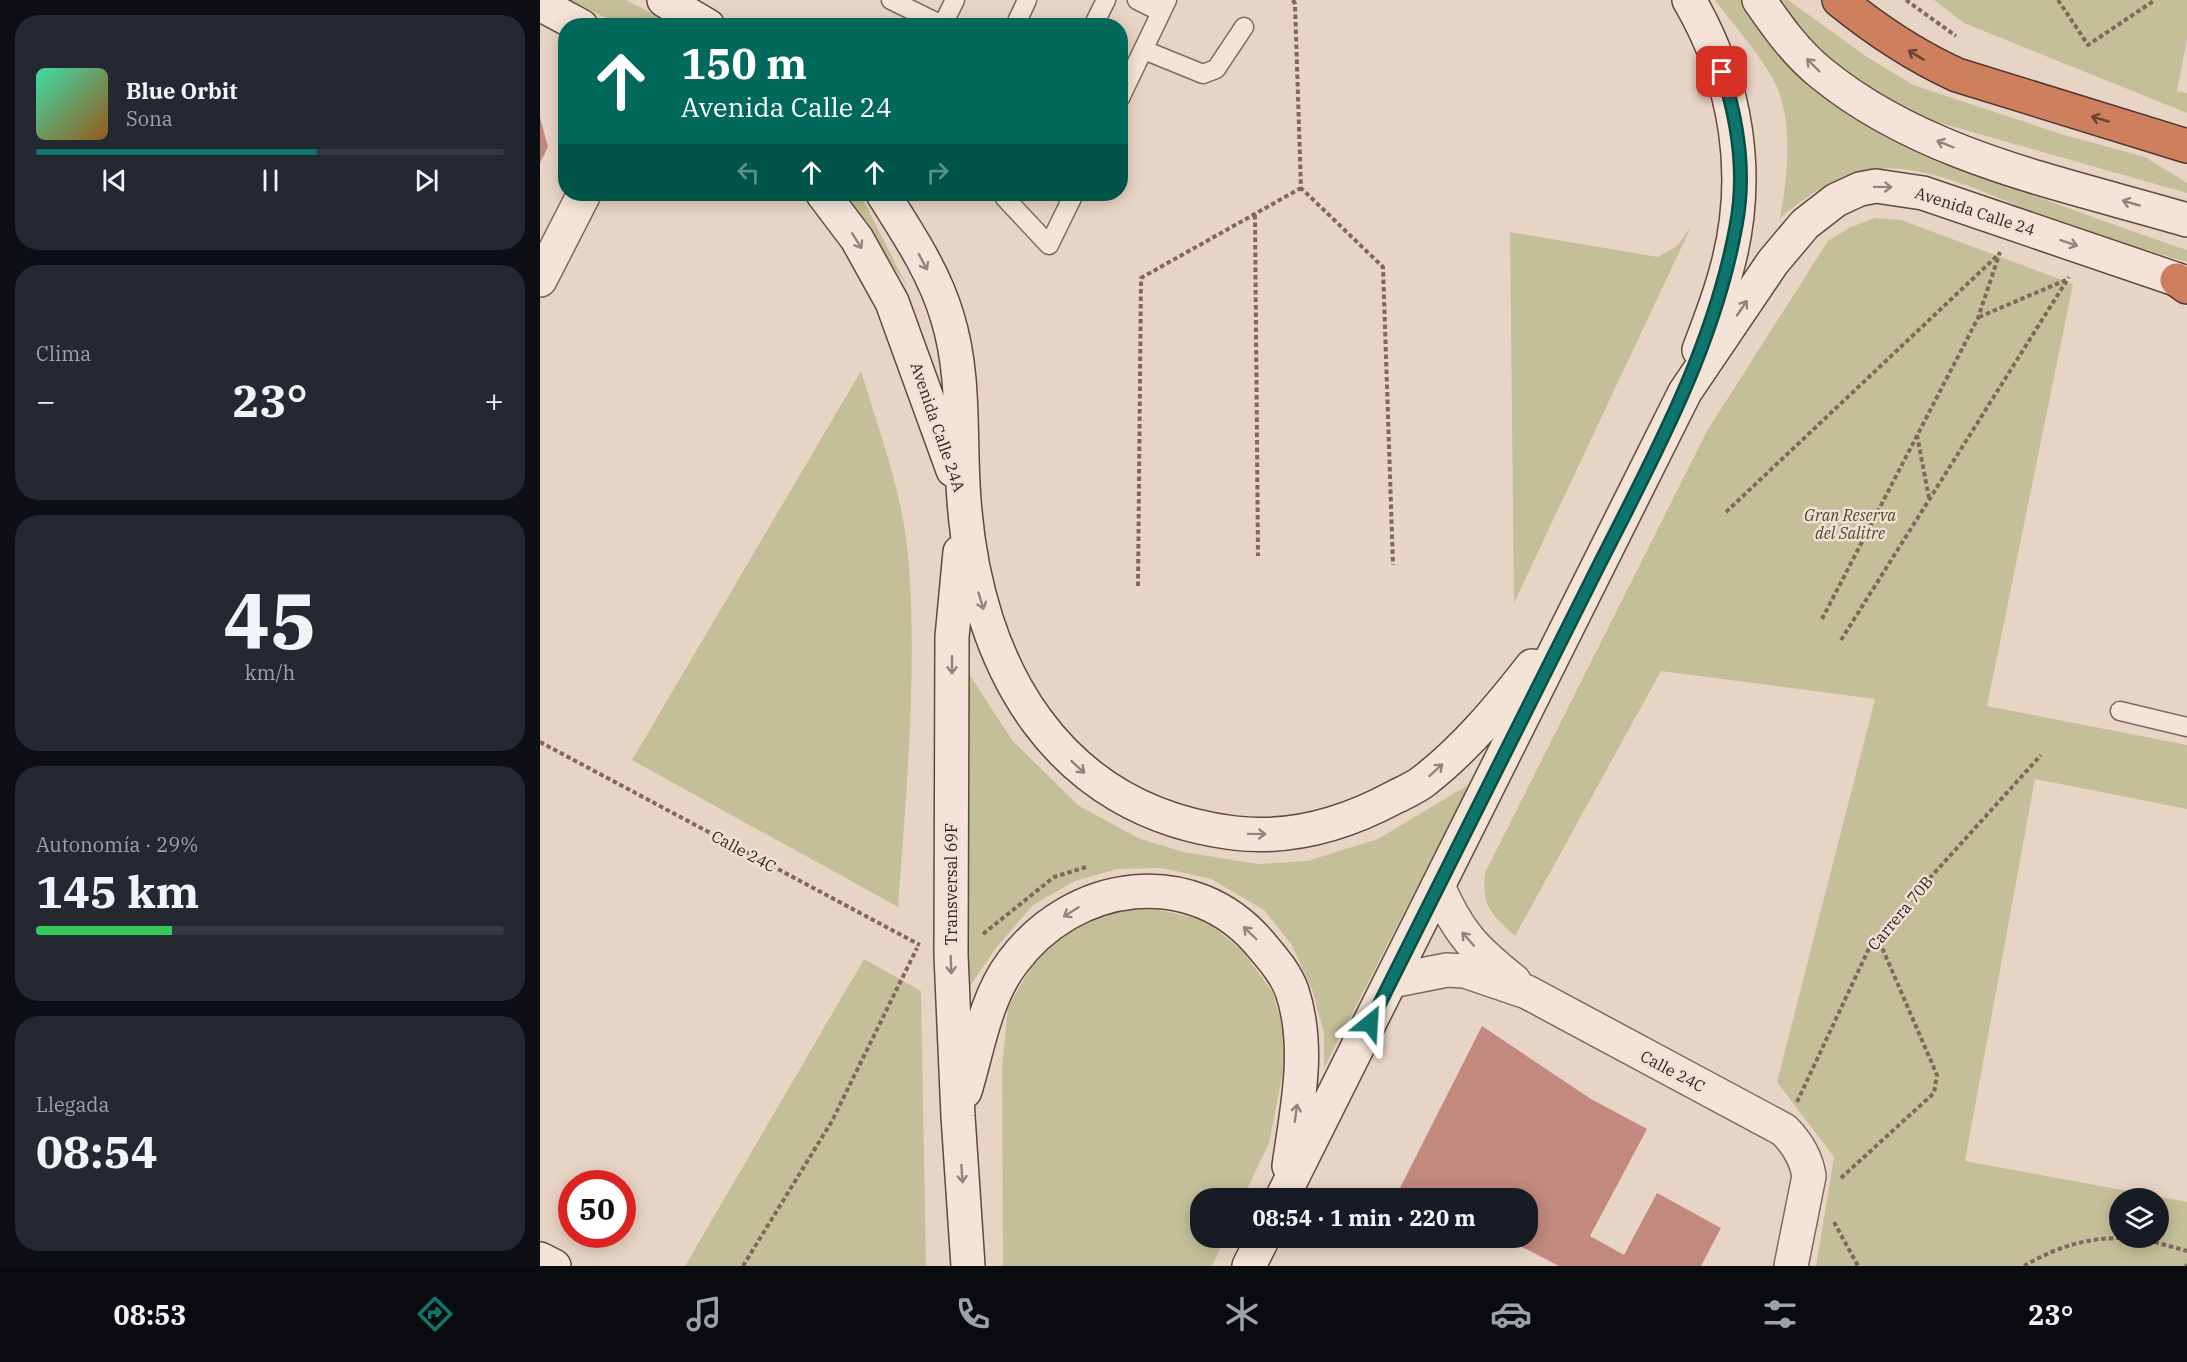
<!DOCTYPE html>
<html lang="es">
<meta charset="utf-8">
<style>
body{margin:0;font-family:"IBM Plex Serif",serif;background:#242831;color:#f1f3f6;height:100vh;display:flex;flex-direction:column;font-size:22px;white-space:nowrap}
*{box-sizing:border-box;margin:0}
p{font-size:20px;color:#9ea1a6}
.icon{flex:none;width:33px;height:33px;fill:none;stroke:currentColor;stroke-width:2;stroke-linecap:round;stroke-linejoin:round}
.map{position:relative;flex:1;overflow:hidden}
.sheet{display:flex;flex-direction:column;gap:15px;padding:15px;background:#0d0f14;width:540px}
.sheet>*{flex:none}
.hud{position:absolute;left:18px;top:18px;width:570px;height:183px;border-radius:24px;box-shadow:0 3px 15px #0003;background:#00695c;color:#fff;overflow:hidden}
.buttons{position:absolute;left:1569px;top:1188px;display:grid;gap:12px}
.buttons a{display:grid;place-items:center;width:60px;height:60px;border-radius:50%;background:#171b24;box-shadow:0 3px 15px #0003;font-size:30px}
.speed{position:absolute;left:18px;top:1170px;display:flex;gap:12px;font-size:30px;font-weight:700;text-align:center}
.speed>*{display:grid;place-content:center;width:78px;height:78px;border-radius:50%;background:#171b24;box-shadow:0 3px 15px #0003;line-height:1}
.speed .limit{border:9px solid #d22;background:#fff;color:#111}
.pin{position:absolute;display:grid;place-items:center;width:51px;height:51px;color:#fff;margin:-26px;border-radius:12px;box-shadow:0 3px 9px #0006}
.me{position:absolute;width:66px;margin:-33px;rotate:27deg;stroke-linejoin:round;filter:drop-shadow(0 0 4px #0008)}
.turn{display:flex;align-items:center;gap:21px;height:126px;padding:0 24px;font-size:27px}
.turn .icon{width:78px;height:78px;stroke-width:2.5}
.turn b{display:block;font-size:42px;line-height:51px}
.lanes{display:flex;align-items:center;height:57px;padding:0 24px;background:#0003;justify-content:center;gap:30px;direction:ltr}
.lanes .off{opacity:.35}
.big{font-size:45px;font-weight:700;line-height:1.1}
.sheet .tile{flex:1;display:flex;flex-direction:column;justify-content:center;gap:9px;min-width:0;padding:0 21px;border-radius:24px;background:#242831}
.sheet .dial{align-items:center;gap:0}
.dial b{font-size:78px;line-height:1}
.song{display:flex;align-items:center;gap:18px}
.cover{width:72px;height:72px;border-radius:9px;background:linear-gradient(135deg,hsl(160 70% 55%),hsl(30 70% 35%))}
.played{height:6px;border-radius:3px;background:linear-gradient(90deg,#0f766e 60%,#363941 60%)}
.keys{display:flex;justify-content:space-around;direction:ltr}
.heat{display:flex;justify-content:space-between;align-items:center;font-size:33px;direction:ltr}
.charge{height:9px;border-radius:4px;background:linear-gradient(90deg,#34c759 29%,#363941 0)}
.trip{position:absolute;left:650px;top:1188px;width:348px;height:60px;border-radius:24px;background:#171b24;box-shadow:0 3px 15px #0003;font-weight:700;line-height:60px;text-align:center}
.dock{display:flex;height:96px;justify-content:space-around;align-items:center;background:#090b0e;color:#9ea1a6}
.dock .icon{width:42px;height:42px}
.dock .on{color:#0f766e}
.dock b{font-size:27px;color:#f1f3f6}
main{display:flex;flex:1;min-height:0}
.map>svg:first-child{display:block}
.green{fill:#c5bf99;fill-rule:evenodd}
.building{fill:#c2897e}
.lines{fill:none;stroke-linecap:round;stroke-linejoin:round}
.lane-casing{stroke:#81675d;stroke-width:21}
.street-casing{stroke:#81675d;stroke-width:36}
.secondary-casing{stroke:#634840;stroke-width:36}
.highway-casing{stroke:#4f3730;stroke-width:36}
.path{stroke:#81675d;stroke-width:4;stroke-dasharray:4.5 3;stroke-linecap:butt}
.lane{stroke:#f4e3d6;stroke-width:18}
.street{stroke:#f4e3d6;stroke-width:33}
.secondary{stroke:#f4e3d6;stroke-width:33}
.highway{stroke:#ce805e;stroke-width:33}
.oneway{stroke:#694435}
.oneway2{stroke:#94837a}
.route-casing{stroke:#0a4d48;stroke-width:15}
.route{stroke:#0f766e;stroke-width:10}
.labels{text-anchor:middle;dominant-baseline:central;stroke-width:5;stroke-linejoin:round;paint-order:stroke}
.street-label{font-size:16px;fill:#33231f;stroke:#f1e0d3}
.park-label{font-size:16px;font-style:italic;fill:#4d4c28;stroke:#f1e0d3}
</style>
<main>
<section class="sheet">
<div class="tile">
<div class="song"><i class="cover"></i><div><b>Blue Orbit</b><p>Sona</p></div></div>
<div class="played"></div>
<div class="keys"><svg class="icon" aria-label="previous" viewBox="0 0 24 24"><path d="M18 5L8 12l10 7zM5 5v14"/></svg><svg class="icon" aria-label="pause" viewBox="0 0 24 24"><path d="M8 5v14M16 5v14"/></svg><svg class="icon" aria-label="next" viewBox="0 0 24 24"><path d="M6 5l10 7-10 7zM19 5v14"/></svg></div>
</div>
<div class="tile"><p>Clima</p>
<div class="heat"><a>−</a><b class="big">23°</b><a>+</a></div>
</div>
<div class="tile dial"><b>45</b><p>km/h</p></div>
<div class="tile"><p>Autonomía · 29%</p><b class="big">145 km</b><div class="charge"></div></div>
<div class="tile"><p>Llegada</p><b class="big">08:54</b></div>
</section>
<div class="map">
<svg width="1647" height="1266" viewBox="0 0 1647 1266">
<rect width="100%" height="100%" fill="#e8d4c4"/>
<!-- green -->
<path class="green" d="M30,0H86L134,25H80Z
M1175,0H1201C1224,32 1247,64 1277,91C1317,127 1387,154 1438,174C1507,201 1577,226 1647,250V262C1606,250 1565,238 1524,224C1472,206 1395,164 1341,169C1300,173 1270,193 1240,218C1248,175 1255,112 1230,74C1214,48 1193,24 1175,0Z
M1241,0H1248L1324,55L1373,85L1524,135L1605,157L1647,183V193L1379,117L1300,73L1266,36Z
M1394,0H1647V39L1637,91L1647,93V113L1424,23Z
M298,194H320L366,284Z
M1335,218L1361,220L1533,284L1447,706L1647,745V809L1495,779L1425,1161L1647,1202V1266H1276L1294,1157L1237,1082L1335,699L1121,671L975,936C952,914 941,907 945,873L1167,431L1288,241L1311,227ZM1580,1198H1618V1238H1580Z
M1151,227L974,603L970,232L1118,257L1137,246Z
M321,371C340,434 365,499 369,566C377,676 366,797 358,907L92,760Z
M424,666L472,740L539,806L598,838L643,852L718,864L767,861L838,839L930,784L784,1068V1033L772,989L751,944L724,910L671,879L622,868L577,869L535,881L493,905L456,948L428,989Z
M574,909L619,910L664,920L702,950L733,993L748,1047L729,1143L703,1198H660V1238H685L672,1266H463L462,1068L468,1007L496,959L532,929Z
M324,959L381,991L386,1266H145Z"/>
<!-- building -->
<path class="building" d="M0,117L8,147L0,163Z
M942,1026L1051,1099L1107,1129L1050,1236L1084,1255L1117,1193L1181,1228L1161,1266H1019L974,1243L941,1239L987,1238V1198H855Z"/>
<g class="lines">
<defs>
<path id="lane" d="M351,0L404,26
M597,0L621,12
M403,24L415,0
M475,26L487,0
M553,26L566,0
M604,50L663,74L676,69L704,27
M580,98L627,0
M464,194L465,198L509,245L534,194
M1580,711L1647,727"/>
<path id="street" d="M0,280L44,194
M898,886C918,933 935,950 974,981
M851,981L907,970L925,971L987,992L1244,1130C1257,1143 1266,1157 1269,1176L1251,1266"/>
<path id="secondary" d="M124,0L168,26
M1149,0C1197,82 1212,176 1187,268C1180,296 1169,323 1159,350
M1219,0C1237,26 1256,53 1281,73C1383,157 1522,183 1647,220
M0,4L41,26
M283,194L317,239L352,302L413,470
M343,194C367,232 394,272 407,316C426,376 419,439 424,500C436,666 516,811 694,833C752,840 805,824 855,797C865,792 877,787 885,780C926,748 960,707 992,666
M420,552L412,637L411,955L418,1116L428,1266
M425,1091C438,1048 445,999 472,963C533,880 653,862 722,946C733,959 746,974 752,991C771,1048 757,1108 749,1166
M742,1198L1145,392L1233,262L1265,224L1296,200L1320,189L1336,186L1383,193L1647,283
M0,1259L14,1266
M709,1266L723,1238"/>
<path id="highway" d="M1299,0C1336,30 1373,55 1417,75L1647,146
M1637,280L1647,287"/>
</defs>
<!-- lane casing -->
<use href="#lane" class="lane-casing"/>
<!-- street casing -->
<use href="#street" class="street-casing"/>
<!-- secondary casing -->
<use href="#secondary" class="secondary-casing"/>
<!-- highway casing -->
<use href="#highway" class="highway-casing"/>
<!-- path -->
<path class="path" d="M753,0L755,4L761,188L843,267L853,565
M1366,0L1416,36
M1518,0L1548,45L1615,0
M715,215L718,556
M1439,317L1526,280
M1377,435L1389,498
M1186,512L1458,255
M598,586L601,278L761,188
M1282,619L1438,318L1460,252
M1301,640L1529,277
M0,742L380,945
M443,934L514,877L546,867
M1257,1102L1332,942L1501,755
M1301,1178L1394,1093L1397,1075L1337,936
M1294,1222L1318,1266
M1600,1238L1647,1251
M203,1266L292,1121L377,948
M1484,1266C1515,1248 1544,1238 1581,1238
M1645,1266L1647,1265"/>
<!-- lane -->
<use href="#lane" class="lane"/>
<!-- street -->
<use href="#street" class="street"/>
<!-- secondary -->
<use href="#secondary" class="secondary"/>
<!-- highway -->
<use href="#highway" class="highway"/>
</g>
<!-- one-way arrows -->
<defs><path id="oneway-shaft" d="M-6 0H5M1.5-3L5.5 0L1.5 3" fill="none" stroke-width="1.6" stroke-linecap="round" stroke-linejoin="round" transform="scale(1.5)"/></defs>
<g class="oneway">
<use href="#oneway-shaft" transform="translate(1376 55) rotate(-149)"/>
<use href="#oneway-shaft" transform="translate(1560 119) rotate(-164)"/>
</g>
<g class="oneway2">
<use href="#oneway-shaft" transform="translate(1273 65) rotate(-135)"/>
<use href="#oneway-shaft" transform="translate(1405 144) rotate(-158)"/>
<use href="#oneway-shaft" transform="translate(1343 187) rotate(1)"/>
<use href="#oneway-shaft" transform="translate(1591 203) rotate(-164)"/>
<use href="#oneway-shaft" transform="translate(317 241) rotate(58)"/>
<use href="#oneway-shaft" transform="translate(1529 243) rotate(19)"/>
<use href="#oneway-shaft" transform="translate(383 262) rotate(62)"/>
<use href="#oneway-shaft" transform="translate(1202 308) rotate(-56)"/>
<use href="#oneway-shaft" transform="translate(441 601) rotate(73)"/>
<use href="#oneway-shaft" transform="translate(412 665) rotate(90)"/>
<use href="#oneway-shaft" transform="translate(538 767) rotate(42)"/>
<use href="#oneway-shaft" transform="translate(896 770) rotate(-42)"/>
<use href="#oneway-shaft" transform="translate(717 834) rotate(1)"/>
<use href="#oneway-shaft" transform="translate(531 912) rotate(148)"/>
<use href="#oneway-shaft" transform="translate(710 933) rotate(-136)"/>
<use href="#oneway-shaft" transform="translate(928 939) rotate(-131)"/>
<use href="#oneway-shaft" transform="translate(411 965) rotate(88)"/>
<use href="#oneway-shaft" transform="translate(756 1113) rotate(-82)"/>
<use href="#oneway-shaft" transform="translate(422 1174) rotate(86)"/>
</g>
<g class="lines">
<defs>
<path id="route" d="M830,1023C903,876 978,729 1051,581C1108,467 1173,353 1196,226C1206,175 1198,121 1182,72"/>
</defs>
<!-- route casing -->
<use href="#route" class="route-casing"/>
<!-- route -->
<use href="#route" class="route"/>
</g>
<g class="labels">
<!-- street labels -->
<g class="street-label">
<text transform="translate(1435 211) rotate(18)">Avenida Calle 24</text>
<text transform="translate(398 427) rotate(71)">Avenida Calle 24A</text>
<text transform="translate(204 851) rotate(28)">Calle 24C</text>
<text transform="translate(411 884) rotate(-90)">Transversal 69F</text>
<text transform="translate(1360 913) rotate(-50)">Carrera 70B</text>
<text transform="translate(1133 1071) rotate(28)">Calle 24C</text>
</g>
<!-- park labels -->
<g class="park-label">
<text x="1310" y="515">Gran Reserva<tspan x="1310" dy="18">del Salitre</tspan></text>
</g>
</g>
</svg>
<div class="buttons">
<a><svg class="icon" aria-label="layers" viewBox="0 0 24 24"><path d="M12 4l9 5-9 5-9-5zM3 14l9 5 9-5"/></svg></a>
</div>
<div class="speed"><div class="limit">50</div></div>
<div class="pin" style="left:1182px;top:72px;background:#d93025"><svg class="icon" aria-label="arrive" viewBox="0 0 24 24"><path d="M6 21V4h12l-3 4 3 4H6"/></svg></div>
<svg class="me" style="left:830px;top:1023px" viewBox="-20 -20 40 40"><path d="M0-17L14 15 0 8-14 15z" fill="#0f766e" stroke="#fff" stroke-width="4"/></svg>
<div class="trip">08:54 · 1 min · 220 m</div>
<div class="hud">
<div class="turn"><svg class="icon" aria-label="ahead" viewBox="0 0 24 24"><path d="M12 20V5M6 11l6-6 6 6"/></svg><div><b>150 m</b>Avenida Calle 24</div></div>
<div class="lanes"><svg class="icon off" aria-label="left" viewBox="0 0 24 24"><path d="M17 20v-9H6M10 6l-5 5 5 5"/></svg><svg class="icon" aria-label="ahead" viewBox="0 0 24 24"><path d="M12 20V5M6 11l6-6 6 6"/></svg><svg class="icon" aria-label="ahead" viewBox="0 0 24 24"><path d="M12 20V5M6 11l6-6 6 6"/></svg><svg class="icon off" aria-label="right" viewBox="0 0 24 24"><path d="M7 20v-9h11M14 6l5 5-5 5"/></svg></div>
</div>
</div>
</main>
<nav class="dock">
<b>08:53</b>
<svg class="icon on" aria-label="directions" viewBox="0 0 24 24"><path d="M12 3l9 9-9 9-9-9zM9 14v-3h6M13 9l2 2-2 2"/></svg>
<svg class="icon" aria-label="music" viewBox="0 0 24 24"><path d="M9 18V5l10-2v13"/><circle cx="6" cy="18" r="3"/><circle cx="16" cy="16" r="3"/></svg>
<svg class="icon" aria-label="phone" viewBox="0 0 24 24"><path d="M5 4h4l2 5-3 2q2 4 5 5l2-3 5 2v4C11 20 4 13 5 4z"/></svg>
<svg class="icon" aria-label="climate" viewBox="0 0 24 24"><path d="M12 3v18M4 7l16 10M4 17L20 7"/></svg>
<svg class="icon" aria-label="car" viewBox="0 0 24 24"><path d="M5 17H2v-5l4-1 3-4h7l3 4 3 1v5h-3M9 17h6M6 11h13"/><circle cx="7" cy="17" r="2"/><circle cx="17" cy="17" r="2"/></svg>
<svg class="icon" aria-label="filters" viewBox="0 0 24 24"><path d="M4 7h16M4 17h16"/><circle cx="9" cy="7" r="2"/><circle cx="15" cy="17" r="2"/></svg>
<b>23°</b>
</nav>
